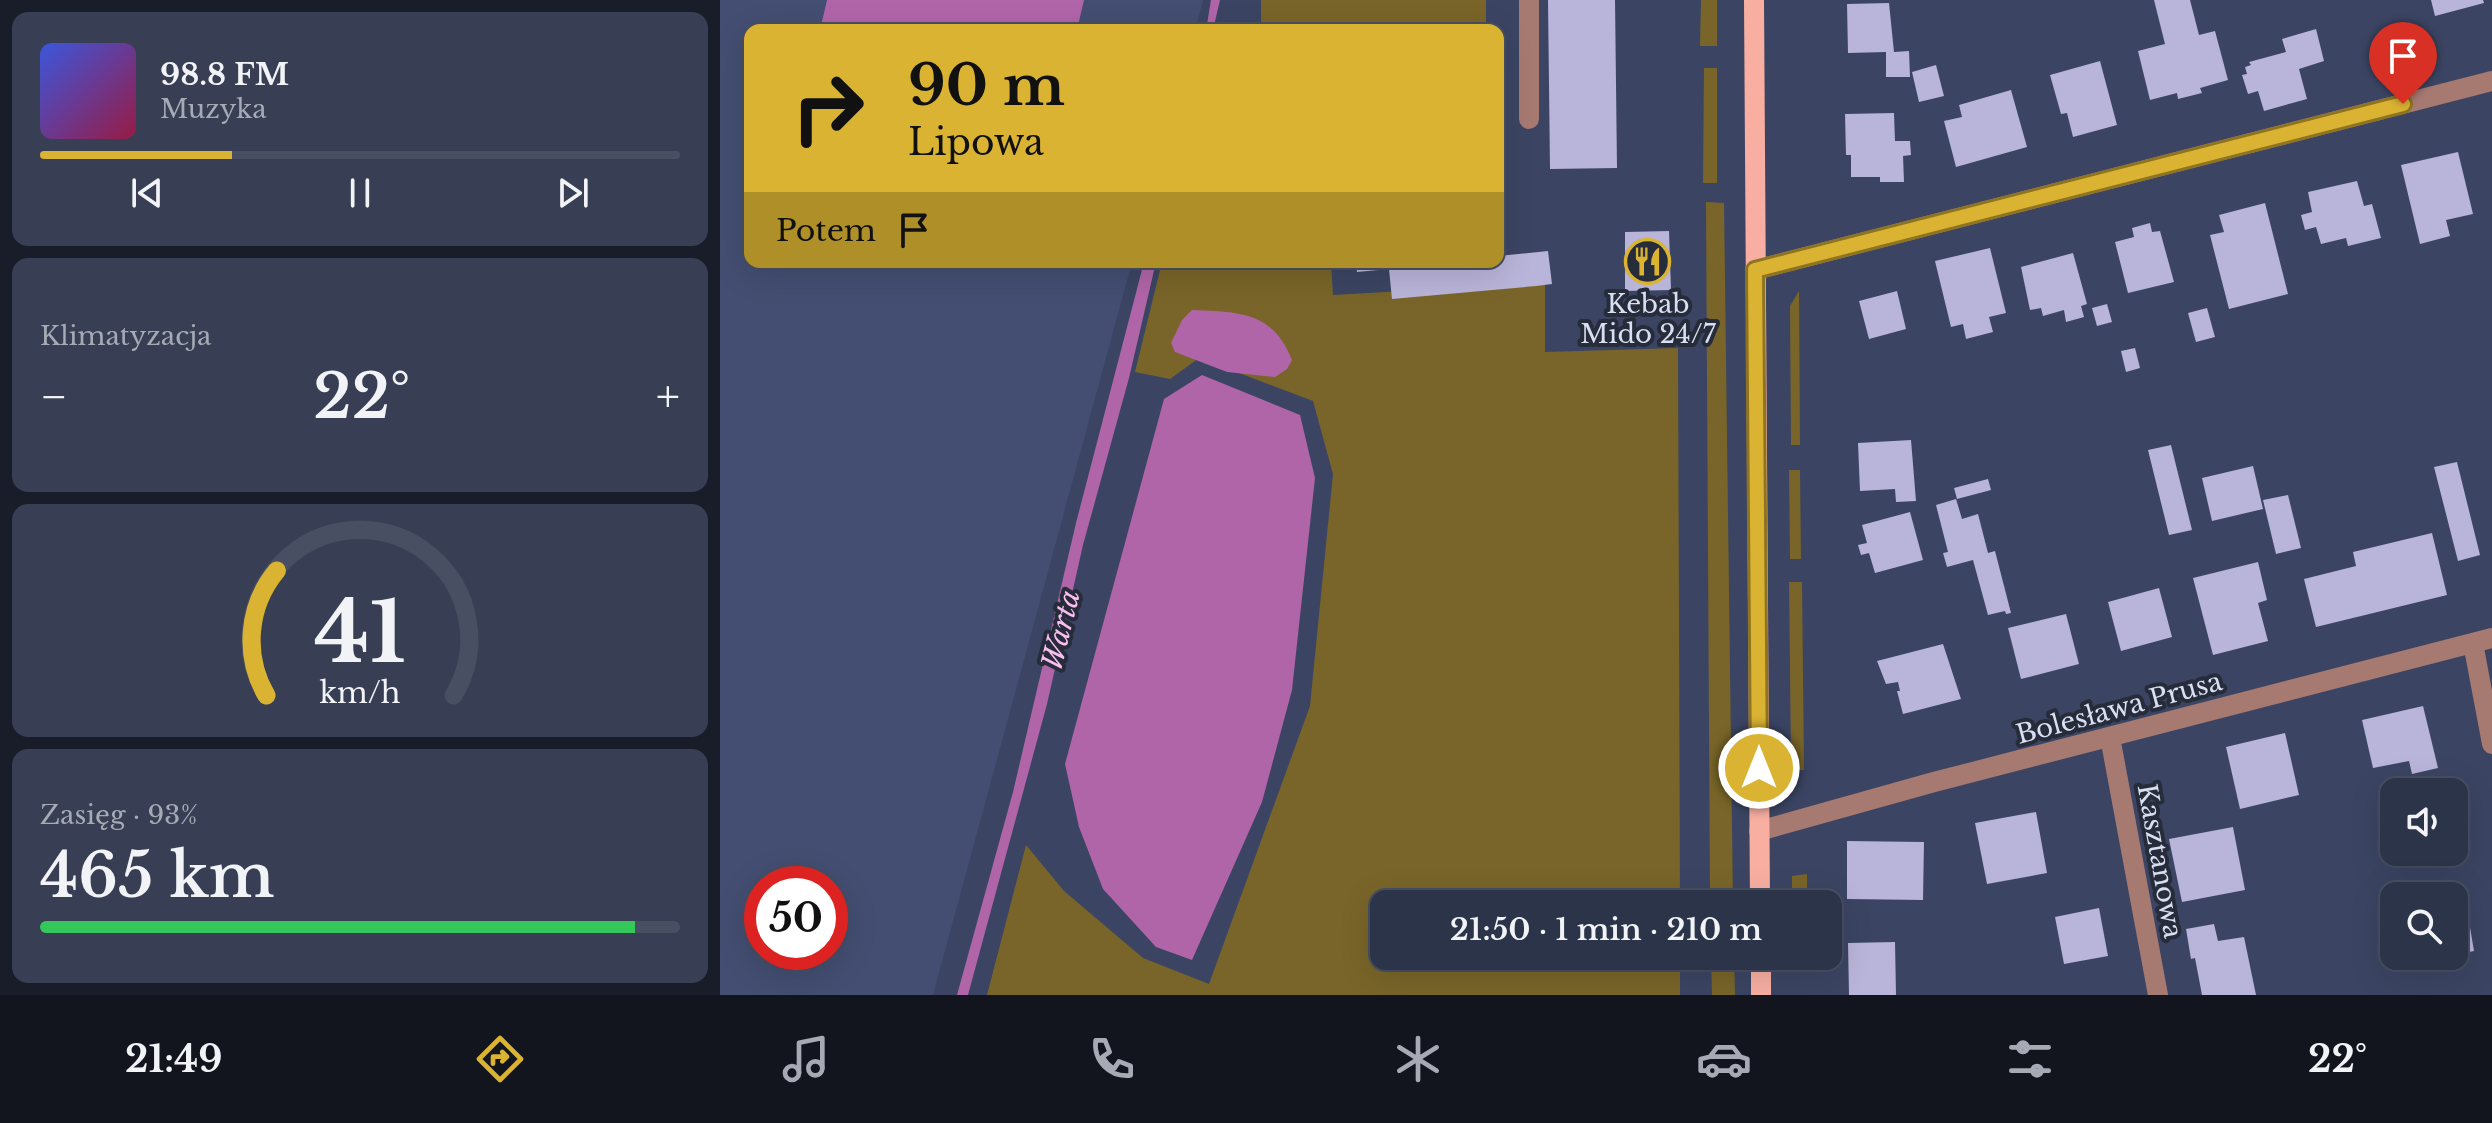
<!DOCTYPE html>
<html lang="pl">
<meta charset="utf-8">
<style>
body{margin:0;font-family:"Libre Baskerville",serif;background:#383f54;color:#f1f3f6;height:100vh;display:flex;flex-direction:column;font-size:30px;white-space:nowrap}
*{box-sizing:border-box;margin:0}
p{font-size:26px;color:#a6aab5}
.icon{flex:none;width:44px;height:44px;fill:none;stroke:currentColor;stroke-width:2;stroke-linecap:round;stroke-linejoin:round}
.map{position:relative;flex:1;overflow:hidden}
.details{display:flex;flex-direction:column;gap:12px;padding:12px;background:#181d29;width:720px}
.details>*{flex:none}
.top-card{position:absolute;left:24px;top:24px;width:760px;height:244px;border-radius:16px;box-shadow:0 8px 32px #0002,0 0 0 2px #484f62;background:#dab333;color:#111;overflow:hidden}
.controls{position:absolute;left:1660px;top:778px;display:grid;gap:16px}
.controls a{display:grid;place-items:center;width:88px;height:88px;border-radius:16px;background:#2c344a;box-shadow:0 8px 32px #0002,0 0 0 2px #484f62;font-size:40px}
.speed{position:absolute;left:24px;top:866px;display:flex;gap:16px;font-size:40px;font-weight:700;text-align:center}
.speed>*{display:grid;place-content:center;width:104px;height:104px;border-radius:50%;background:#2c344a;box-shadow:0 8px 32px #0002,0 0 0 2px #484f62;line-height:1}
.speed .limit{border:12px solid #d22;background:#fff;color:#111}
.pin{position:absolute;display:grid;place-items:center;width:68px;height:68px;color:#fff;margin:-82px -34px;border-radius:50% 50% 50% 0;rotate:-45deg;box-shadow:0 0 8px #0007}
.pin .icon{rotate:45deg}
.me{position:absolute;width:88px;margin:-44px;rotate:0deg;stroke-linejoin:round;filter:drop-shadow(0 0 6px #0008)}
.turn{display:flex;align-items:center;gap:28px;height:168px;padding:0 32px;font-size:36px}
.turn .icon{width:104px;height:104px;stroke-width:2.5}
.turn b{display:block;font-size:56px;line-height:68px}
.then{display:flex;align-items:center;height:76px;padding:0 32px;background:#0003;gap:16px;font-size:30px}
.big{font-size:60px;font-weight:600;line-height:1.1}
.details .card{flex:1;display:flex;flex-direction:column;justify-content:center;gap:12px;min-width:0;padding:0 28px;border-radius:16px;background:#383f54}
.details .dial{align-items:center;gap:0}
.dial svg{height:208px;overflow:visible;fill:none;stroke:#484f62;stroke-width:7;stroke-linecap:round;text-anchor:middle}
.dial text{fill:#f1f3f6;stroke:none}
.song{display:flex;align-items:center;gap:24px}
.cover{width:96px;height:96px;border-radius:12px;background:linear-gradient(135deg,hsl(230 70% 55%),hsl(340 70% 35%))}
.played{height:8px;border-radius:4px;background:linear-gradient(90deg,#dab333 30%,#484f62 30%)}
.keys{display:flex;justify-content:space-around;direction:ltr}
.heat{display:flex;justify-content:space-between;align-items:center;font-size:44px;direction:ltr}
.charge{height:12px;border-radius:6px;background:linear-gradient(90deg,#34c759 93%,#484f62 0)}
.trip{position:absolute;left:650px;top:890px;width:472px;height:80px;border-radius:16px;background:#2c344a;box-shadow:0 8px 32px #0002,0 0 0 2px #484f62;font-weight:600;line-height:80px;text-align:center}
.menu{display:flex;height:128px;justify-content:space-around;align-items:center;background:#12151e;color:#a6aab5}
.menu .icon{width:56px;height:56px}
.menu .current{color:#dab333}
.menu b{font-size:36px;color:#f1f3f6}
main{display:flex;flex:1;min-height:0}
.map>svg:first-child{display:block}
.built{fill:#434e72;fill-rule:evenodd}
.green{fill:#796529}
.water{fill:#b065a8}
.building{fill:#b9b4d9}
.lines{fill:none;stroke-linecap:round;stroke-linejoin:round}
.minor{stroke:#a67971;stroke-width:20}
.major{stroke:#f8afa2;stroke-width:20}
.route-casing{stroke:#8e7421;stroke-width:20}
.route{stroke:#dab333;stroke-width:14}
.labels{text-anchor:middle;dominant-baseline:central;stroke-width:8;stroke-linejoin:round;paint-order:stroke}
.poi-label{font-size:26px;fill:#d9dff2;stroke:#272c3a}
.street-label{font-size:26px;fill:#d9dff2;stroke:#272c3a}
.water-label{font-size:28px;font-style:italic;fill:#fabef2;stroke:#272c3a}
</style>
<main>
<section class="details">
<div class="card">
<div class="song"><i class="cover"></i><div><b>98.8 FM</b><p>Muzyka</p></div></div>
<div class="played"></div>
<div class="keys"><svg class="icon" aria-label="previous" viewBox="0 0 24 24"><path d="M18 5L8 12l10 7zM5 5v14"/></svg><svg class="icon" aria-label="pause" viewBox="0 0 24 24"><path d="M8 5v14M16 5v14"/></svg><svg class="icon" aria-label="next" viewBox="0 0 24 24"><path d="M6 5l10 7-10 7zM19 5v14"/></svg></div>
</div>
<div class="card"><p>Klimatyzacja</p>
<div class="heat"><a>−</a><b class="big">22°</b><a>+</a></div>
</div>
<div class="card dial"><svg viewBox="0 0 100 80">
<path d="M14 69A42 42 0 1 1 86 69"/>
<path d="M14 69A42 42 0 0 1 18 21" stroke="#dab333"/>
<text x="50" y="56" font-size="32" font-weight="700">41</text>
<text x="50" y="72" font-size="11">km/h</text>
</svg></div>
<div class="card"><p>Zasięg · 93%</p><b class="big">465 km</b><div class="charge"></div></div>
</section>
<div class="map">
<svg width="1772" height="995" viewBox="0 0 1772 995">
<rect width="100%" height="100%" fill="#3b4563"/>
<!-- built -->
<path class="built" d="M0,0H483L475,30H30V262H412L213,995H0ZM42,884H110V952H42Z"/>
<!-- green -->
<path class="green" d="M541,0H766V30H541Z
M981,0H997V46H980Z
M984,68H997V183H983Z
M986,202L1004,203L1013,904H990Z
M442,262H611L613,295L825,283V352L958,348L960,904H664V956H960V995H267L306,845L344,891L423,958L489,984L590,706L613,474L593,401L479,358L450,379L415,372Z
M1079,291L1080,445H1071L1070,306Z
M1069,470H1080L1081,559H1070Z
M1069,582H1082L1084,770H1077L1071,757Z
M1087,874V904H1072V876Z
M991,956H1014L1015,995H992Z"/>
<!-- water -->
<path class="water" d="M107,0H364L357,30H100Z
M491,0H500L493,30H486Z
M424,262H436L409,378L363,545L327,704L248,995H237L293,792L356,523Z
M472,310C518,312 553,311 572,360L567,369L555,377L507,372L455,352L451,343L462,320Z
M482,375L580,415L595,478L572,690L542,802L472,960L436,947L383,889L359,827L345,764L444,399Z"/>
<!-- building -->
<path class="building" d="M828,0H895L897,168L830,169Z
M1434,0H1470L1479,35L1495,31L1508,80L1480,88L1482,93L1458,99L1457,93L1430,100L1418,51L1445,44Z
M1711,0H1763L1764,3L1715,16Z
M1169,3L1174,52L1189,51L1190,77H1166V52L1128,53L1127,4Z
M1596,29L1604,61L1579,69L1587,99L1544,111L1538,91L1528,94L1522,75L1527,74L1525,67L1531,65L1529,62L1566,52L1562,39Z
M1380,61L1397,125L1353,137L1347,113L1341,114L1330,75Z
M1216,65L1224,96L1199,102L1192,72Z
M1291,90L1307,147L1236,167L1224,121L1242,117L1239,105Z
M1174,113L1175,141H1190L1191,155L1183,156L1184,182H1160V177H1131V155H1126L1125,114Z
M1738,152L1753,214L1726,220L1730,236L1700,244L1681,165Z
M1637,181L1644,206L1652,204L1661,238L1628,246L1626,238L1601,244L1596,227L1585,230L1581,215L1592,212L1588,192Z
M1545,203L1568,294L1509,309L1490,235L1504,232L1499,215Z
M1430,223L1432,232L1440,231L1454,282L1408,293L1395,242L1414,237L1412,228Z
M949,231L951,290L905,291V232Z
M1270,248L1286,313L1269,317L1273,332L1246,339L1243,324L1231,327L1215,261Z
M828,251L832,284L816,286L672,299L669,269L637,272L636,262H668L669,266L706,262H778V256Z
M1353,253L1367,304L1361,306L1364,317L1346,322L1344,310L1323,316L1321,308L1310,310L1301,267Z
M1177,291L1186,329L1149,339L1139,301Z
M1387,304L1392,322L1377,326L1372,308Z
M1487,308L1495,337L1476,342L1468,313Z
M1415,348L1420,368L1406,372L1401,351Z
M1191,440L1196,501L1176,502L1175,489L1140,491L1138,443Z
M1451,445L1472,530L1449,535L1428,450Z
M1737,462L1760,555L1738,561L1714,467Z
M1533,466L1543,509L1492,521L1482,478Z
M1268,479L1271,490L1237,499L1234,488Z
M1568,495L1581,548L1556,554L1543,500Z
M1236,499L1242,519L1258,514L1268,553L1275,551L1291,613L1286,614L1285,611L1268,615L1253,560L1227,567L1223,553L1228,552L1216,505Z
M1190,512L1203,560L1155,573L1149,553L1141,555L1138,545L1147,543L1142,525Z
M1712,533L1727,595L1596,627L1584,579L1636,566L1633,552Z
M1538,562L1547,600L1538,603L1548,641L1493,655L1473,578Z
M1439,588L1452,637L1401,651L1388,602Z
M1346,614L1359,664L1301,679L1288,628Z
M1223,644L1241,699L1183,714L1177,691H1180L1178,682L1166,684L1157,661Z
M1703,706L1718,768L1692,774L1689,761L1653,768L1642,720Z
M1565,733L1579,795L1520,809L1506,747Z
M1316,812L1327,873L1267,884L1255,823Z
M1513,827L1525,890L1462,902L1449,839Z
M1127,841L1204,842L1203,900L1127,899Z
M1682,852H1724V854L1684,861Z
M1743,886L1754,951L1734,955V896L1692,894Z
M1674,897V918H1672L1669,898Z
M1379,908L1388,956L1344,964L1335,917Z
M1494,924L1498,941L1524,937L1536,995H1482L1475,958L1471,959L1466,929Z
M1175,942L1176,995H1129L1128,943Z
M1679,956H1716V958L1680,964Z"/>
<g class="lines">
<!-- minor -->
<path class="minor" d="M809,0V119
M1035,270L1772,81
M1753,643L1772,744
M1390,737L1438,995
M1039,831L1214,782L1772,638"/>
<!-- major -->
<path class="major" d="M1034,0L1040,904
M1041,956V995"/>
</g>
<g class="lines">
<defs>
<path id="route" d="M1039,768L1035,270L1683,104"/>
</defs>
<!-- route casing -->
<use href="#route" class="route-casing"/>
<!-- route -->
<use href="#route" class="route"/>
</g>
<!-- icons -->
<defs>
<symbol id="restaurant-ring" viewBox="-11 -11 22 22"><circle r="9.5" fill="#272c3a" stroke="#dab333" stroke-width="1.5"/><path d="M-5-6h1v4h1v-4h1v4h1v-4h1v5L-1.5 .5V6h-2V.5L-5-1ZM5-6V6H3V1.5H1.5Q1.5-4 5-6Z" fill="#dab333"/></symbol>
</defs>
<g fill-rule="evenodd">
<use href="#restaurant-ring" x="902" y="236" width="51" height="51"/>
</g>
<g class="labels">
<!-- poi labels -->
<g class="poi-label">
<text x="928" y="304">Kebab<tspan x="928" dy="30">Mido 24/7</tspan></text>
</g>
<!-- street labels -->
<g class="street-label">
<text transform="translate(1399 708) rotate(-15)">Bolesława Prusa</text>
<text transform="translate(1440 861) rotate(80)">Kasztanowa</text>
</g>
<!-- water labels -->
<g class="water-label">
<text transform="translate(341 630) rotate(-76)">Warta</text>
</g>
</g>
</svg>
<div class="controls">
<a><svg class="icon" aria-label="sound" viewBox="0 0 24 24"><path d="M4 9h4l5-4v14l-5-4H4zM17 9q2 3 0 6"/></svg></a>
<a><svg class="icon" aria-label="search" viewBox="0 0 24 24"><circle cx="10" cy="10" r="6"/><path d="M15 15l6 6"/></svg></a>
</div>
<div class="speed"><div class="limit">50</div></div>
<div class="pin" style="left:1683px;top:104px;background:#d93025"><svg class="icon" aria-label="arrive" viewBox="0 0 24 24"><path d="M6 21V4h12l-3 4 3 4H6"/></svg></div>
<svg class="me" style="left:1039px;top:768px" viewBox="-20 -20 40 40"><circle r="17" fill="#dab333" stroke="#fff" stroke-width="3"/><path d="M0-11L8 9 0 5-8 9z" fill="#fff"/></svg>
<div class="trip">21:50 · 1 min · 210 m</div>
<div class="top-card">
<div class="turn"><svg class="icon" aria-label="right" viewBox="0 0 24 24"><path d="M7 20v-9h11M14 6l5 5-5 5"/></svg><div><b>90 m</b>Lipowa</div></div>
<div class="then">Potem<svg class="icon" aria-label="arrive" viewBox="0 0 24 24"><path d="M6 21V4h12l-3 4 3 4H6"/></svg></div>
</div>
</div>
</main>
<nav class="menu">
<b>21:49</b>
<svg class="icon current" aria-label="directions" viewBox="0 0 24 24"><path d="M12 3l9 9-9 9-9-9zM9 14v-3h6M13 9l2 2-2 2"/></svg>
<svg class="icon" aria-label="music" viewBox="0 0 24 24"><path d="M9 18V5l10-2v13"/><circle cx="6" cy="18" r="3"/><circle cx="16" cy="16" r="3"/></svg>
<svg class="icon" aria-label="phone" viewBox="0 0 24 24"><path d="M5 4h4l2 5-3 2q2 4 5 5l2-3 5 2v4C11 20 4 13 5 4z"/></svg>
<svg class="icon" aria-label="climate" viewBox="0 0 24 24"><path d="M12 3v18M4 7l16 10M4 17L20 7"/></svg>
<svg class="icon" aria-label="car" viewBox="0 0 24 24"><path d="M5 17H2v-5l4-1 3-4h7l3 4 3 1v5h-3M9 17h6M6 11h13"/><circle cx="7" cy="17" r="2"/><circle cx="17" cy="17" r="2"/></svg>
<svg class="icon" aria-label="filters" viewBox="0 0 24 24"><path d="M4 7h16M4 17h16"/><circle cx="9" cy="7" r="2"/><circle cx="15" cy="17" r="2"/></svg>
<b>22°</b>
</nav>
